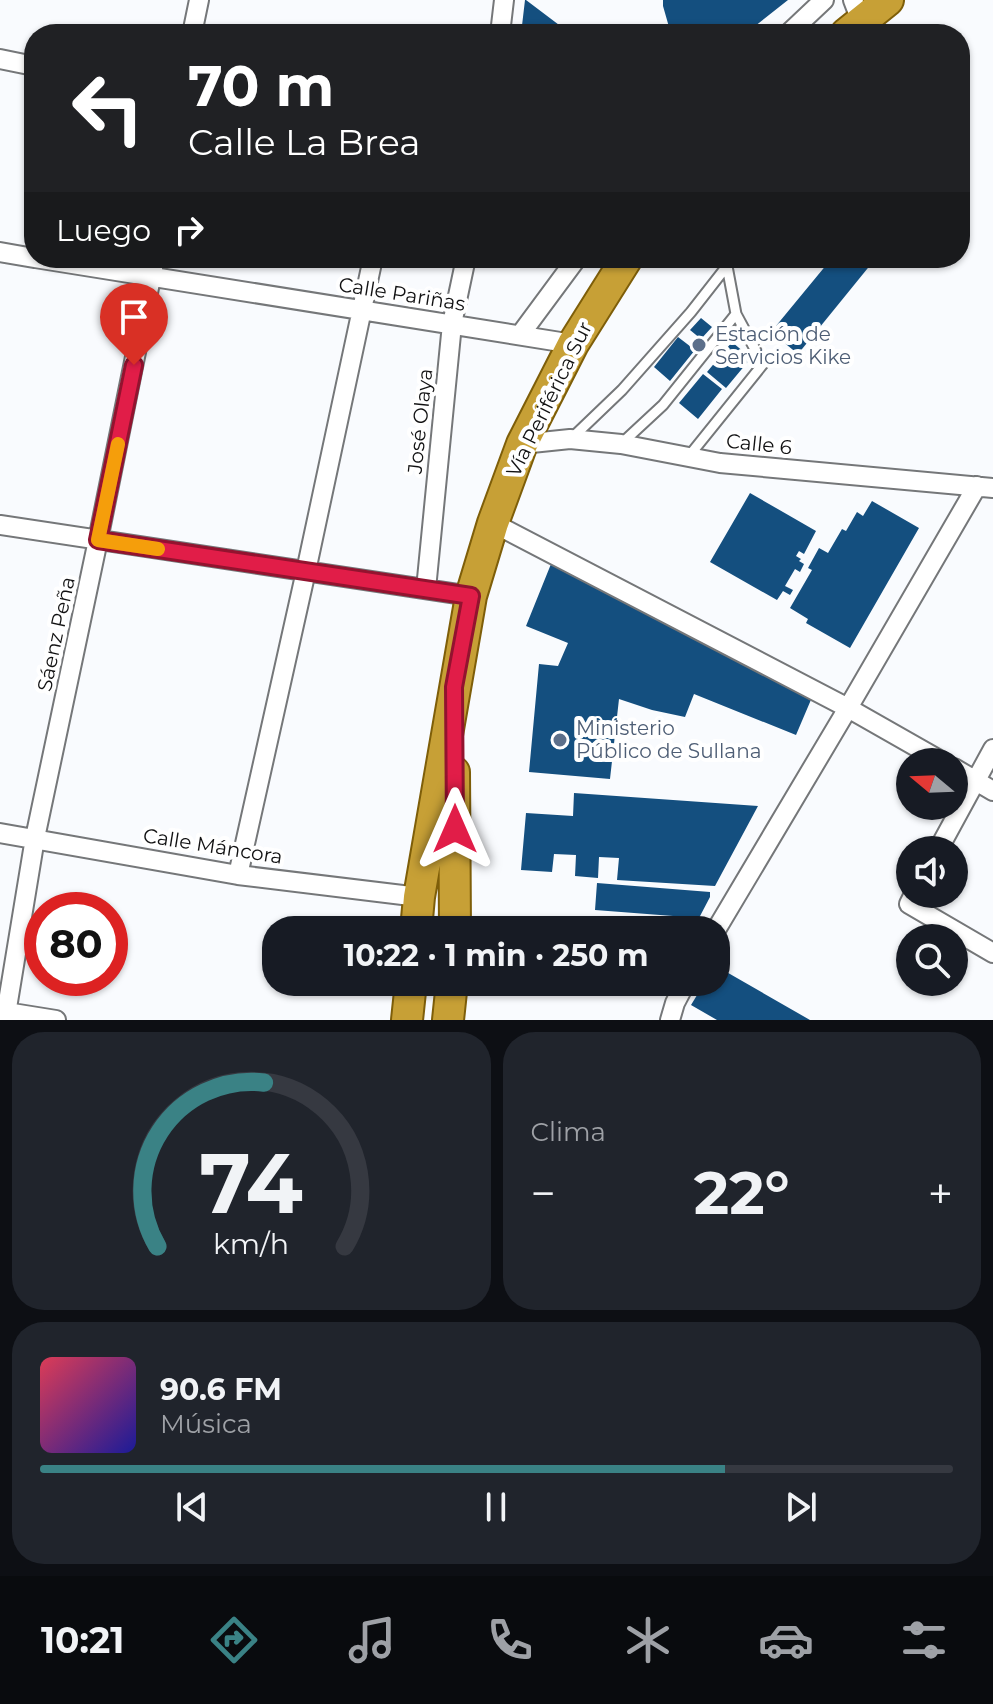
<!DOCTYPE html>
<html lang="es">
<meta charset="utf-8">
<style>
body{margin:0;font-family:Montserrat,sans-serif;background:#20242c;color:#f1f3f6;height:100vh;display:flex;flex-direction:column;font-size:30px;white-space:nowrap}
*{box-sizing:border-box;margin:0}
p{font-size:26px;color:#9ea1a6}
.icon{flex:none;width:44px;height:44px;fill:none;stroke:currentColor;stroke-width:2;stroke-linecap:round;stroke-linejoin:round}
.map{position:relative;height:1020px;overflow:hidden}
.side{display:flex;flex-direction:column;gap:12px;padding:12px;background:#0d0f14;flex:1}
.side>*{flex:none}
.banner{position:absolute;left:24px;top:24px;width:946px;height:244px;border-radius:32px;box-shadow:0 2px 6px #0004;background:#202124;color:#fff;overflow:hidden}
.needle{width:52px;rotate:289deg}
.tools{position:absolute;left:896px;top:748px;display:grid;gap:16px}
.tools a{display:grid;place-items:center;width:72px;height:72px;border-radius:50%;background:#171b24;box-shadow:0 2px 6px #0004;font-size:40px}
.speed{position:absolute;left:24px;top:892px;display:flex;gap:16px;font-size:40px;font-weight:700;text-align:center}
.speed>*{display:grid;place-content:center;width:104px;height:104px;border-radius:50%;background:#171b24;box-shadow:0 2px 6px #0004;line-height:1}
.speed .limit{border:12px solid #d22;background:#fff;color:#111}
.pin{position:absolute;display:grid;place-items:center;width:68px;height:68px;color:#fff;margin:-82px -34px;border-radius:50% 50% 50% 0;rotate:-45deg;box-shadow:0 0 8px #0007}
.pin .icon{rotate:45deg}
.me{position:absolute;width:88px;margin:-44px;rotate:0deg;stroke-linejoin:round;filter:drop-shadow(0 0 6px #0008)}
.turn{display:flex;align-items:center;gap:28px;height:168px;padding:0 32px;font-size:36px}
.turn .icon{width:104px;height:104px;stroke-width:2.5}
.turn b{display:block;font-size:56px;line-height:68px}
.then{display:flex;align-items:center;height:76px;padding:0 32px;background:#0003;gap:16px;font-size:30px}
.big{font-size:60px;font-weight:700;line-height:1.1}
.side .tile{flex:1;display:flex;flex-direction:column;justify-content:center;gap:12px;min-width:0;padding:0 28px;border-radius:32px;background:#20242c}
.side .dial{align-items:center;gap:0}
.dial svg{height:208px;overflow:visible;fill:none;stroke:#363941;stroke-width:7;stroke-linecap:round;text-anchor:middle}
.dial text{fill:#f1f3f6;stroke:none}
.song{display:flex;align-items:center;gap:24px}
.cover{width:96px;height:96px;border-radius:12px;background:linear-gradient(135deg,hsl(350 70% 55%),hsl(240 70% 35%))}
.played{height:8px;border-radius:4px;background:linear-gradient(90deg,#3a8285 75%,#363941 75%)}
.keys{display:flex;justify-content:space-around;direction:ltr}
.heat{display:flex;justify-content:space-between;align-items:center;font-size:44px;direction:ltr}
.side .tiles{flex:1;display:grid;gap:12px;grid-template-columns:1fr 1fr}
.tile:last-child{grid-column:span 2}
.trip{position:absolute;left:262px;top:916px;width:468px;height:80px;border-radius:32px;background:#171b24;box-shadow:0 2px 6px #0004;font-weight:700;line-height:80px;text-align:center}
.tab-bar{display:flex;height:128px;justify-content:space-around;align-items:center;background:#090b0e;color:#9ea1a6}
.tab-bar .icon{width:56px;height:56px}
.tab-bar .active{color:#3a8285}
.tab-bar b{font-size:36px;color:#f1f3f6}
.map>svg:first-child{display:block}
.building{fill:#144f7f}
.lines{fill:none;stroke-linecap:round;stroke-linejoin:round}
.service-casing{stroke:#757779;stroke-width:13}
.minor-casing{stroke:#757779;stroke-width:22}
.trunk-casing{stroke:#7e5e09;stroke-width:34}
.service{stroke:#fff;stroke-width:9}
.minor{stroke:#fff;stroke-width:18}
.trunk{stroke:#c7a036;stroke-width:30}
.route-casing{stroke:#92132f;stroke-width:20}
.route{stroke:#e11d48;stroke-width:14}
.slow{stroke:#f59e0b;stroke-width:14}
.service-dot{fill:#5c6f8a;stroke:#fff;stroke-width:3}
.labels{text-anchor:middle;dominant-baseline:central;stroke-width:8;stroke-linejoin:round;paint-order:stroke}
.street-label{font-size:20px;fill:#111112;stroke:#fff}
.service-label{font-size:20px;fill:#4e5e75;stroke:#fff;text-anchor:start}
</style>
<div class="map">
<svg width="993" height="1020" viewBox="0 0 993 1020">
<rect width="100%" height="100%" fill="#f9fbfe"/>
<!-- building -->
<path class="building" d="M525,0H526L571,34H521Z
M663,0H788L745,34H671L663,6Z
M832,258H876L798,354L771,332Z
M701,318L712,327L701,339L690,330Z
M678,337L695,350L670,381L654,367Z
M732,342L751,358L726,388L707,372Z
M703,374L722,389L698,419L679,403Z
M750,493L816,531L804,554L799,551L796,556L801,559L799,561L804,564L800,572L795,569L785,586L793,590L790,595L783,591L777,600L710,562Z
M872,501L919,528L850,648L806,623L808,619L790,608L812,570L808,568L819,548L828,553L842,529L846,531L857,512L863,516Z
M551,564L813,695L796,735L694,694L685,717L652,710L619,699L610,779L529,772L539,664L558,666L568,643L526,626Z
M574,793L758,806L715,886L617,880L619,858L599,857L598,878L575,876L576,855L554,854L552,872L521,870L526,813L573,816Z
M597,883L710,892V897L699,918L595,910Z
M716,966L810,1020H717L691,1005L705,982H716Z"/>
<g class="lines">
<defs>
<path id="service" d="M573,437L622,390L691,312L727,266L726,258
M621,444L663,405L736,314L727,266
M689,456L763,364L736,314"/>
<path id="minor" d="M853,0L861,21
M192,34L199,0
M500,34L504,0
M788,34L824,0
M0,59L34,66
M0,252L34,258
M35,258L573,344
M520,335L577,258
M522,444L570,439L621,444L720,463L993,488
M493,523L848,708L943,762
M0,525L471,596
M426,589L452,324L466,258
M954,768L993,791
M0,833L238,875L419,897
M938,850L993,749
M238,875L306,571L373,258
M914,894L909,904L993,953
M716,930L848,708L977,486
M0,1011L56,1020
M5,1020L35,838L98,540L155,258
M670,1020L675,1003L686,982"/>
<path id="trunk" d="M846,34L888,0
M454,772L455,930
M416,930L419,897L471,596L493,523L522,444L573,344L627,258
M407,1020L411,982
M448,1020L452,982"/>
</defs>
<!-- service casing -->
<use href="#service" class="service-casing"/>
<!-- minor casing -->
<use href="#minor" class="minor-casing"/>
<!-- trunk casing -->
<use href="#trunk" class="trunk-casing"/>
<!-- service -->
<use href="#service" class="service"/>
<!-- minor -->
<use href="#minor" class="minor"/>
<!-- trunk -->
<use href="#trunk" class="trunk"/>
</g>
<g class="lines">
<defs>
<path id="route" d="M134,365L98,540L471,596L454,687L455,829"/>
</defs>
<!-- route casing -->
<use href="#route" class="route-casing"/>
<!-- route -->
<use href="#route" class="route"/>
<!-- slow -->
<path class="slow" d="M118,444L98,540L158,549"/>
</g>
<!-- markers -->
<g class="service-dot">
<circle cx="699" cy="345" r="8"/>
<circle cx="560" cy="740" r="8"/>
</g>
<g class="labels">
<!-- street labels -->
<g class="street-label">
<text transform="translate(402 294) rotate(9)">Calle Pariñas</text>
<text transform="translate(549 399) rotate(-64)">Vía Periférica Sur</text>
<text transform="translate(420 421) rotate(-84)">José Olaya</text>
<text transform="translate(759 444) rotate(6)">Calle 6</text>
<text transform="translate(56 634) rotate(-78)">Sáenz Peña</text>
<text transform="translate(213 846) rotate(9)">Calle Máncora</text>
</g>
<!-- service labels -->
<g class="service-label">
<text x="715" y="334">Estación de<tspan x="715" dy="23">Servicios Kike</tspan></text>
<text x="576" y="728">Ministerio<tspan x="576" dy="23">Público de Sullana</tspan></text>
</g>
</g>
</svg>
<div class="tools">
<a><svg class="needle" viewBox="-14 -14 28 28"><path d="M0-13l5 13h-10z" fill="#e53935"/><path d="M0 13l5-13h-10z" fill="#9ea1a6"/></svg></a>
<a><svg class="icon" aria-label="sound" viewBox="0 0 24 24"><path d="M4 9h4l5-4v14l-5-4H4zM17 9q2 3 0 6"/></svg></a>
<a><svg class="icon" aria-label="search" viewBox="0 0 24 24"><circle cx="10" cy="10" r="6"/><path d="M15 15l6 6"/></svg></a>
</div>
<div class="speed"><div class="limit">80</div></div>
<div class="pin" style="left:134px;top:365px;background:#d93025"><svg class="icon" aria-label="arrive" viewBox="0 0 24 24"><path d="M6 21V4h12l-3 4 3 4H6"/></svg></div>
<svg class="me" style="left:455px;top:829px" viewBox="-20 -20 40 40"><path d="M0-17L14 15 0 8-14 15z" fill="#e11d48" stroke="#fff" stroke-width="4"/></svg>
<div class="trip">10:22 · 1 min · 250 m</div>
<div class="banner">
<div class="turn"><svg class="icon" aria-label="left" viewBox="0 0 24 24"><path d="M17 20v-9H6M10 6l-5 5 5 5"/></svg><div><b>70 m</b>Calle La Brea</div></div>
<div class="then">Luego<svg class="icon" aria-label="right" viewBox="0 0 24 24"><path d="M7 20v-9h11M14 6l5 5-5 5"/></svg></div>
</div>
</div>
<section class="side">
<div class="tiles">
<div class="tile dial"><svg viewBox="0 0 100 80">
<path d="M14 69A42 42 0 1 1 86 69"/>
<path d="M14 69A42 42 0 0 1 55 6" stroke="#3a8285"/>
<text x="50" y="56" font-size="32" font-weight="700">74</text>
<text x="50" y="72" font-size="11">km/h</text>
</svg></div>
<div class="tile"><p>Clima</p>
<div class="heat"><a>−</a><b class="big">22°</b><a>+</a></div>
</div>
<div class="tile">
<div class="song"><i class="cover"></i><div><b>90.6 FM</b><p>Música</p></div></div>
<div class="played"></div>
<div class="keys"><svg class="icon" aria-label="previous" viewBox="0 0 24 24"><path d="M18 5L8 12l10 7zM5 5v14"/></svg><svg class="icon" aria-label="pause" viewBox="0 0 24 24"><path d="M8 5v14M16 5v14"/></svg><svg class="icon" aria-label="next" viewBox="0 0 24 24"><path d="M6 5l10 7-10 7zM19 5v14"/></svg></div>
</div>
</div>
</section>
<nav class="tab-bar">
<b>10:21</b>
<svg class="icon active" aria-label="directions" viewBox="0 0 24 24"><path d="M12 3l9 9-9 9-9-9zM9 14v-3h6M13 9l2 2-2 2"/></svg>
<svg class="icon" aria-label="music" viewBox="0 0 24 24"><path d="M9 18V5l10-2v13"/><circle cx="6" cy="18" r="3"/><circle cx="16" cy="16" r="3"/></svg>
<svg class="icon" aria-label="phone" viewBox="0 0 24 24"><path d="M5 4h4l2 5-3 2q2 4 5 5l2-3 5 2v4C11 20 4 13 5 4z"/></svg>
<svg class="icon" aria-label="climate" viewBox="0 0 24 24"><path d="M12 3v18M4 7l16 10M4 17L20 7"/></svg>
<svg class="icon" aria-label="car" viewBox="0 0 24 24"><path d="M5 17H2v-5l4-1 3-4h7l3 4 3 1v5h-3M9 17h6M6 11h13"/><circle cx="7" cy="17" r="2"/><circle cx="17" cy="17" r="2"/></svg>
<svg class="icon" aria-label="filters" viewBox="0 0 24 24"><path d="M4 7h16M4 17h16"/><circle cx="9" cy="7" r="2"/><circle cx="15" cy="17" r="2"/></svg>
</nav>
